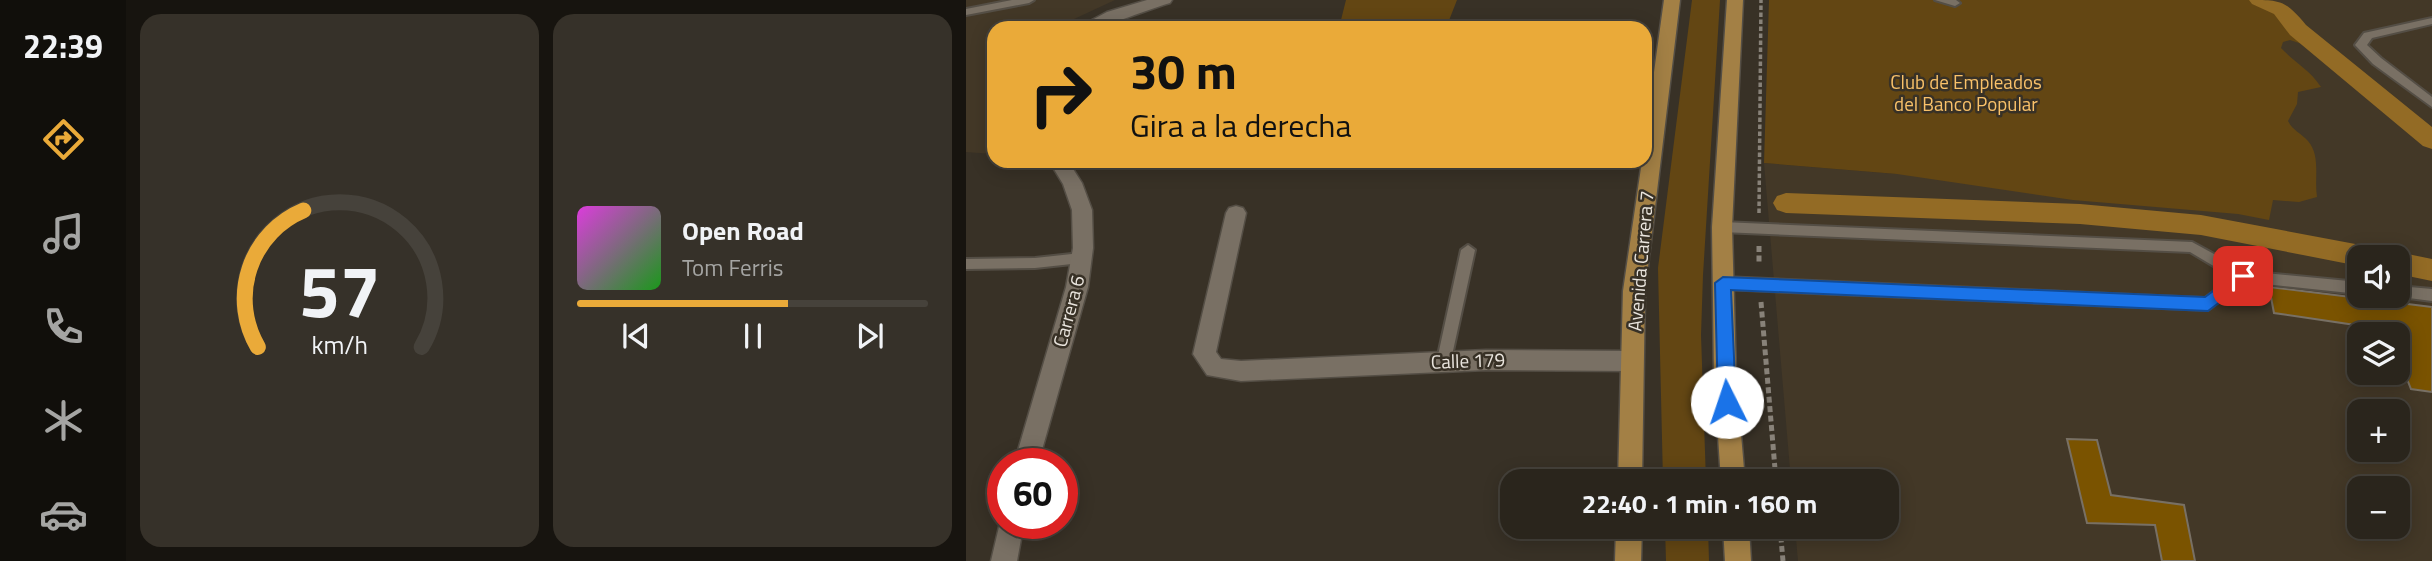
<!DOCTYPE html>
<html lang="es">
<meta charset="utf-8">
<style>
body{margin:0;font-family:"Titillium Web",sans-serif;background:#363129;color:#f1f3f6;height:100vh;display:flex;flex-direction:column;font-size:26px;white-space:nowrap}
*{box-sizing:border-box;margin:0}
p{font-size:23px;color:#a5a5a3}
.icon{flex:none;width:38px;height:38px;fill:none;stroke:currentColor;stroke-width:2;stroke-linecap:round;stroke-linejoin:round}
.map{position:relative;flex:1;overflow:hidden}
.panel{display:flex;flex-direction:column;gap:14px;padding:14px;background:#17140f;width:840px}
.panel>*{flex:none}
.banner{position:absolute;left:21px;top:21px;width:665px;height:147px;border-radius:21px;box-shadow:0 4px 18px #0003,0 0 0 2px #46423b;background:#eaaa39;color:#111;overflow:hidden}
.fabs{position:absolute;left:1381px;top:245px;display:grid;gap:14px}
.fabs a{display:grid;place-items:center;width:63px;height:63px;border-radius:14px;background:#2a251c;box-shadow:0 4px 18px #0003,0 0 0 2px #46423b;font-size:35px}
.speed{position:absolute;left:21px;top:448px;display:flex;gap:14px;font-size:35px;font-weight:700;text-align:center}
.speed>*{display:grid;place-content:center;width:91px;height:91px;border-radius:50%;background:#2a251c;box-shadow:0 4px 18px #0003,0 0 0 2px #46423b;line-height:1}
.speed .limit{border:10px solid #d22;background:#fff;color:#111}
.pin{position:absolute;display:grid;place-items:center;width:60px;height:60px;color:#fff;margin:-30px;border-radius:14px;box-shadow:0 4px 10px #0006}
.me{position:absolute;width:77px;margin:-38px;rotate:356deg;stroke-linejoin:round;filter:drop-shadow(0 0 5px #0008)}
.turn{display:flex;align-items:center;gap:24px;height:147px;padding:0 28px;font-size:32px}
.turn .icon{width:91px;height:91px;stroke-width:2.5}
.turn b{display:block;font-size:49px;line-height:60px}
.panel .widget{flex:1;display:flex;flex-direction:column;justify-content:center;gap:10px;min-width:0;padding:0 24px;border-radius:21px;background:#363129}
.panel .dial{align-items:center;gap:0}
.dial svg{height:182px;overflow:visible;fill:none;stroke:#46423b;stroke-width:7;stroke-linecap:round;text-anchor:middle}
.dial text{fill:#f1f3f6;stroke:none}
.song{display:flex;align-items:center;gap:21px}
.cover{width:84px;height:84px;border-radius:10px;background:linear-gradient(135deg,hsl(300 70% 55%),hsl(120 70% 35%))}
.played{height:7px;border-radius:4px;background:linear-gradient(90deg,#eaaa39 60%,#46423b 60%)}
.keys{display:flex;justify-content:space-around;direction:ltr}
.panel .tiles{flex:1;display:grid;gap:14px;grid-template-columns:repeat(2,1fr)}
.trip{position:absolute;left:534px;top:469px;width:399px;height:70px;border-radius:21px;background:#2a251c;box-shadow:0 4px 18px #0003,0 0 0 2px #46423b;font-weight:700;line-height:70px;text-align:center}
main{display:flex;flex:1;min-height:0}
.tab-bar{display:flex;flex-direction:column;width:126px;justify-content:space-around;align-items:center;background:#110f0b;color:#a5a5a3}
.tab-bar .icon{width:49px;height:49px}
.tab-bar .current{color:#eaaa39}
.tab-bar b{font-size:32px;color:#f1f3f6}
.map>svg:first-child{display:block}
.built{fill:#433827;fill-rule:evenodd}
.green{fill:#634613}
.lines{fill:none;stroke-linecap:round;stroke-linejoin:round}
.canal{fill:#936b25;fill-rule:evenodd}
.building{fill:#7a5300;stroke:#787064;stroke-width:2}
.lane-casing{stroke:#544e45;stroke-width:4}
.street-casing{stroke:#544e45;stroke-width:3}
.secondary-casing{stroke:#544e45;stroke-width:3}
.primary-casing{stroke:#544e45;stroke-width:3}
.path-far1{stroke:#888279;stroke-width:3.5;stroke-dasharray:4.5 2.5;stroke-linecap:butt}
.path{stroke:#888279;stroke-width:5;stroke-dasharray:6 3.5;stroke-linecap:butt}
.lane{fill:#797064;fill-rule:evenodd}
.street{fill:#797064;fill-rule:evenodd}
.secondary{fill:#797064;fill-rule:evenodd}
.primary{fill:#a38045;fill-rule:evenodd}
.route{fill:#1a73e8;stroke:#114b97;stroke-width:2}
.labels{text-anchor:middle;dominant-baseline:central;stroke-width:5;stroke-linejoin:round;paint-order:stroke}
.park-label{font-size:19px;fill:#f9c169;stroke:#383126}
.street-label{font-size:19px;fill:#eae5de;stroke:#383126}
</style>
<main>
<nav class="tab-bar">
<b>22:39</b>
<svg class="icon current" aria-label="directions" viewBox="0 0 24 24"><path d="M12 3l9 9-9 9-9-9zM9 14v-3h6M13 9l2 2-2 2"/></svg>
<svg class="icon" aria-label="music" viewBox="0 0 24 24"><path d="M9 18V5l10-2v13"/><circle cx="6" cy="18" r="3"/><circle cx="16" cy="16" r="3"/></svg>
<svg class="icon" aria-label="phone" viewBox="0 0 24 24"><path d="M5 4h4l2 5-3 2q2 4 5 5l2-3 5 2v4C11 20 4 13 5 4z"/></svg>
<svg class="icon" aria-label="climate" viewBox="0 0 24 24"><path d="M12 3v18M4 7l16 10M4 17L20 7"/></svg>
<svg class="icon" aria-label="car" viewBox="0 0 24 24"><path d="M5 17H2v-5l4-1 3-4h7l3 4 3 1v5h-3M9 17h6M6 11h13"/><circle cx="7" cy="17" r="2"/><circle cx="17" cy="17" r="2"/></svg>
</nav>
<section class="panel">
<div class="tiles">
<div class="widget dial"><svg viewBox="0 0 100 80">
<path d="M14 69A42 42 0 1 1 86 69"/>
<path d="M14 69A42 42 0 0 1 34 9" stroke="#eaaa39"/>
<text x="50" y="56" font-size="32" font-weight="700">57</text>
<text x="50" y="72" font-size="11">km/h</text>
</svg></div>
<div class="widget">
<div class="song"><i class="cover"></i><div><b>Open Road</b><p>Tom Ferris</p></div></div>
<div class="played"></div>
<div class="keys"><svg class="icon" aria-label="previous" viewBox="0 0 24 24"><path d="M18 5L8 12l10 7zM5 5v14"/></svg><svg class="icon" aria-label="pause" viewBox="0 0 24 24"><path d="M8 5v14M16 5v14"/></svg><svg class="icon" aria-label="next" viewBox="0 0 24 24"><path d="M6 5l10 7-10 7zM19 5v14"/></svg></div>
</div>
</div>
</section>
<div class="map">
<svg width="1466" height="561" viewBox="0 0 1466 561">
<rect width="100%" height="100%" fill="#383126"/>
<!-- built -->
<path class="built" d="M0,0H149L106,20L96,28H28V154L0,152Z
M1077,0H1466V561H832L829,527H920V481H825L798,163L931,174ZM1393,257H1432V296H1393ZM1393,334H1432V373H1393ZM1393,411H1432V450H1393ZM1393,488H1432V527H1393Z"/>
<!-- green -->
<path class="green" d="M380,0H491L480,28H373Z
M726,0H754L737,275L735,335L740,481H697L692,268Z
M803,0H1293L1302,3L1342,46L1324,40L1317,42L1315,48C1329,63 1343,69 1355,87L1332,92L1331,104L1322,121C1327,131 1335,133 1342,141C1355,156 1348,178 1351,197L1333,202L1307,200L1303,220L1272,214L1107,200L931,174L798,163Z
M699,527H742L743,561H700Z"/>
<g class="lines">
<!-- canal -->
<path class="canal" d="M1283,0C1315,0 1319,0 1340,25L1466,127V149L1457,146L1324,35L1308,14L1286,4Z
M820,193L1114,204L1235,215L1400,246L1410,249L1414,257H1393V266L1235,235L1114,224L820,213L811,210L807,203L811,196Z
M1432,252L1466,259V281L1432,274V257H1421Z"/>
</g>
<!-- building -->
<path class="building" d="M1303,287L1466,307V392L1445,389L1439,374L1432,372V334H1395L1389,325L1308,313Z
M1101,439L1131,440L1145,495L1218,505L1229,561H1196L1189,525L1121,523Z"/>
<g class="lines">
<defs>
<path id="lane" d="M46,0H68L63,3L0,15V9Z
M969,0H990L994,3L989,6Z
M1466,18V24L1406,38L1401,45L1415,58L1466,97V107L1407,64L1389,45L1398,33Z
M756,222L1226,242L1279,271L1393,282V294L1280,282L1242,310L757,289L752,287L750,283L752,279L757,277L1239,298L1266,277L1224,252L756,232L749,227Z
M502,245L509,250L485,360L483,365L478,366L473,365L471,360L495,250Z
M115,253L120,254L122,258L120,262L115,263L69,268L0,269V259L69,258Z
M1432,286L1466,289V301L1427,296H1432Z"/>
<path id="street" d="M270,206L277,208L280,213L250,352L255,359L275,361L520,350L666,351L674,354L677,361L674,368L666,371L520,370L275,381L241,375L227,354L260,213L263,208Z"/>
<path id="secondary" d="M181,0H206L204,3C173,12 142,28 111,28L141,12Z
M83,161H102L116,183L126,210L127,248L122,287L72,464H48L100,287L107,248L106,210L97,184Z
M36,514L37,523H58L51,561H25Z"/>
<path id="primary" d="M698,0H714L679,291L676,481H652L657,291L676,161H679V137Z
M761,0H777L766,227L770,376L779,481H755L748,376L746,227Z
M650,527H676L675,561H649Z
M757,527H783L785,561H759Z"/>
</defs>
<!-- lane casing -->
<use href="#lane" class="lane-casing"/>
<!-- street casing -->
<use href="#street" class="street-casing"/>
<!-- secondary casing -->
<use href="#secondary" class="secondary-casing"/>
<!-- primary casing -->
<use href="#primary" class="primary-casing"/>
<!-- path-far1 -->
<path class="path-far1" d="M793,213L795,0"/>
<!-- path -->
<path class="path" d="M793,246V265
M795,302L810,481
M814,527L817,561"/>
<!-- lane -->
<use href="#lane" class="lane"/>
<!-- street -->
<use href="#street" class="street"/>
<!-- secondary -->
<use href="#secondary" class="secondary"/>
<!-- primary -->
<use href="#primary" class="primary"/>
</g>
<!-- route -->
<path class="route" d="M1277,269L1285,276L1283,280L1242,311L765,290L770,402L767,408L761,410L755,408L752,402L749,283L757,277L1239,297Z"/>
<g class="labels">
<!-- park labels -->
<g class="park-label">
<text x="1000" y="81">Club de Empleados<tspan x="1000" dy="22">del Banco Popular</tspan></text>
</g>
<!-- street labels -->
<g class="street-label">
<text transform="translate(674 261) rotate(-85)">Avenida Carrera 7</text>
<text transform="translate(102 311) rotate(-75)">Carrera 6</text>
<text transform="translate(502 360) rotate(-2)">Calle 179</text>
</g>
</g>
</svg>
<div class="fabs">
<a><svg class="icon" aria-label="sound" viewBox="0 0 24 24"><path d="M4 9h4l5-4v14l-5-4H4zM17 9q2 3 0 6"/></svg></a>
<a><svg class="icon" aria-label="layers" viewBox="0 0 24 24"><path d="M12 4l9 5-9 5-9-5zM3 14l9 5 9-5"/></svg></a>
<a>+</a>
<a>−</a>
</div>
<div class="speed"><div class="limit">60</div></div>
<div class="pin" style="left:1277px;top:276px;background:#d93025"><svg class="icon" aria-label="arrive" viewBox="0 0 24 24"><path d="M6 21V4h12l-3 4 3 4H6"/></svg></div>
<svg class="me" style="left:761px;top:402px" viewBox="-20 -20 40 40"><circle r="19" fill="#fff"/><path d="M0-13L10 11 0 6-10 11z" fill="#1a73e8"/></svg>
<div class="trip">22:40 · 1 min · 160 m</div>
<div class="banner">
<div class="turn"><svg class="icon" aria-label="right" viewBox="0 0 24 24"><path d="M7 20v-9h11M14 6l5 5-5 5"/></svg><div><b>30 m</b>Gira a la derecha</div></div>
</div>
</div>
</main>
